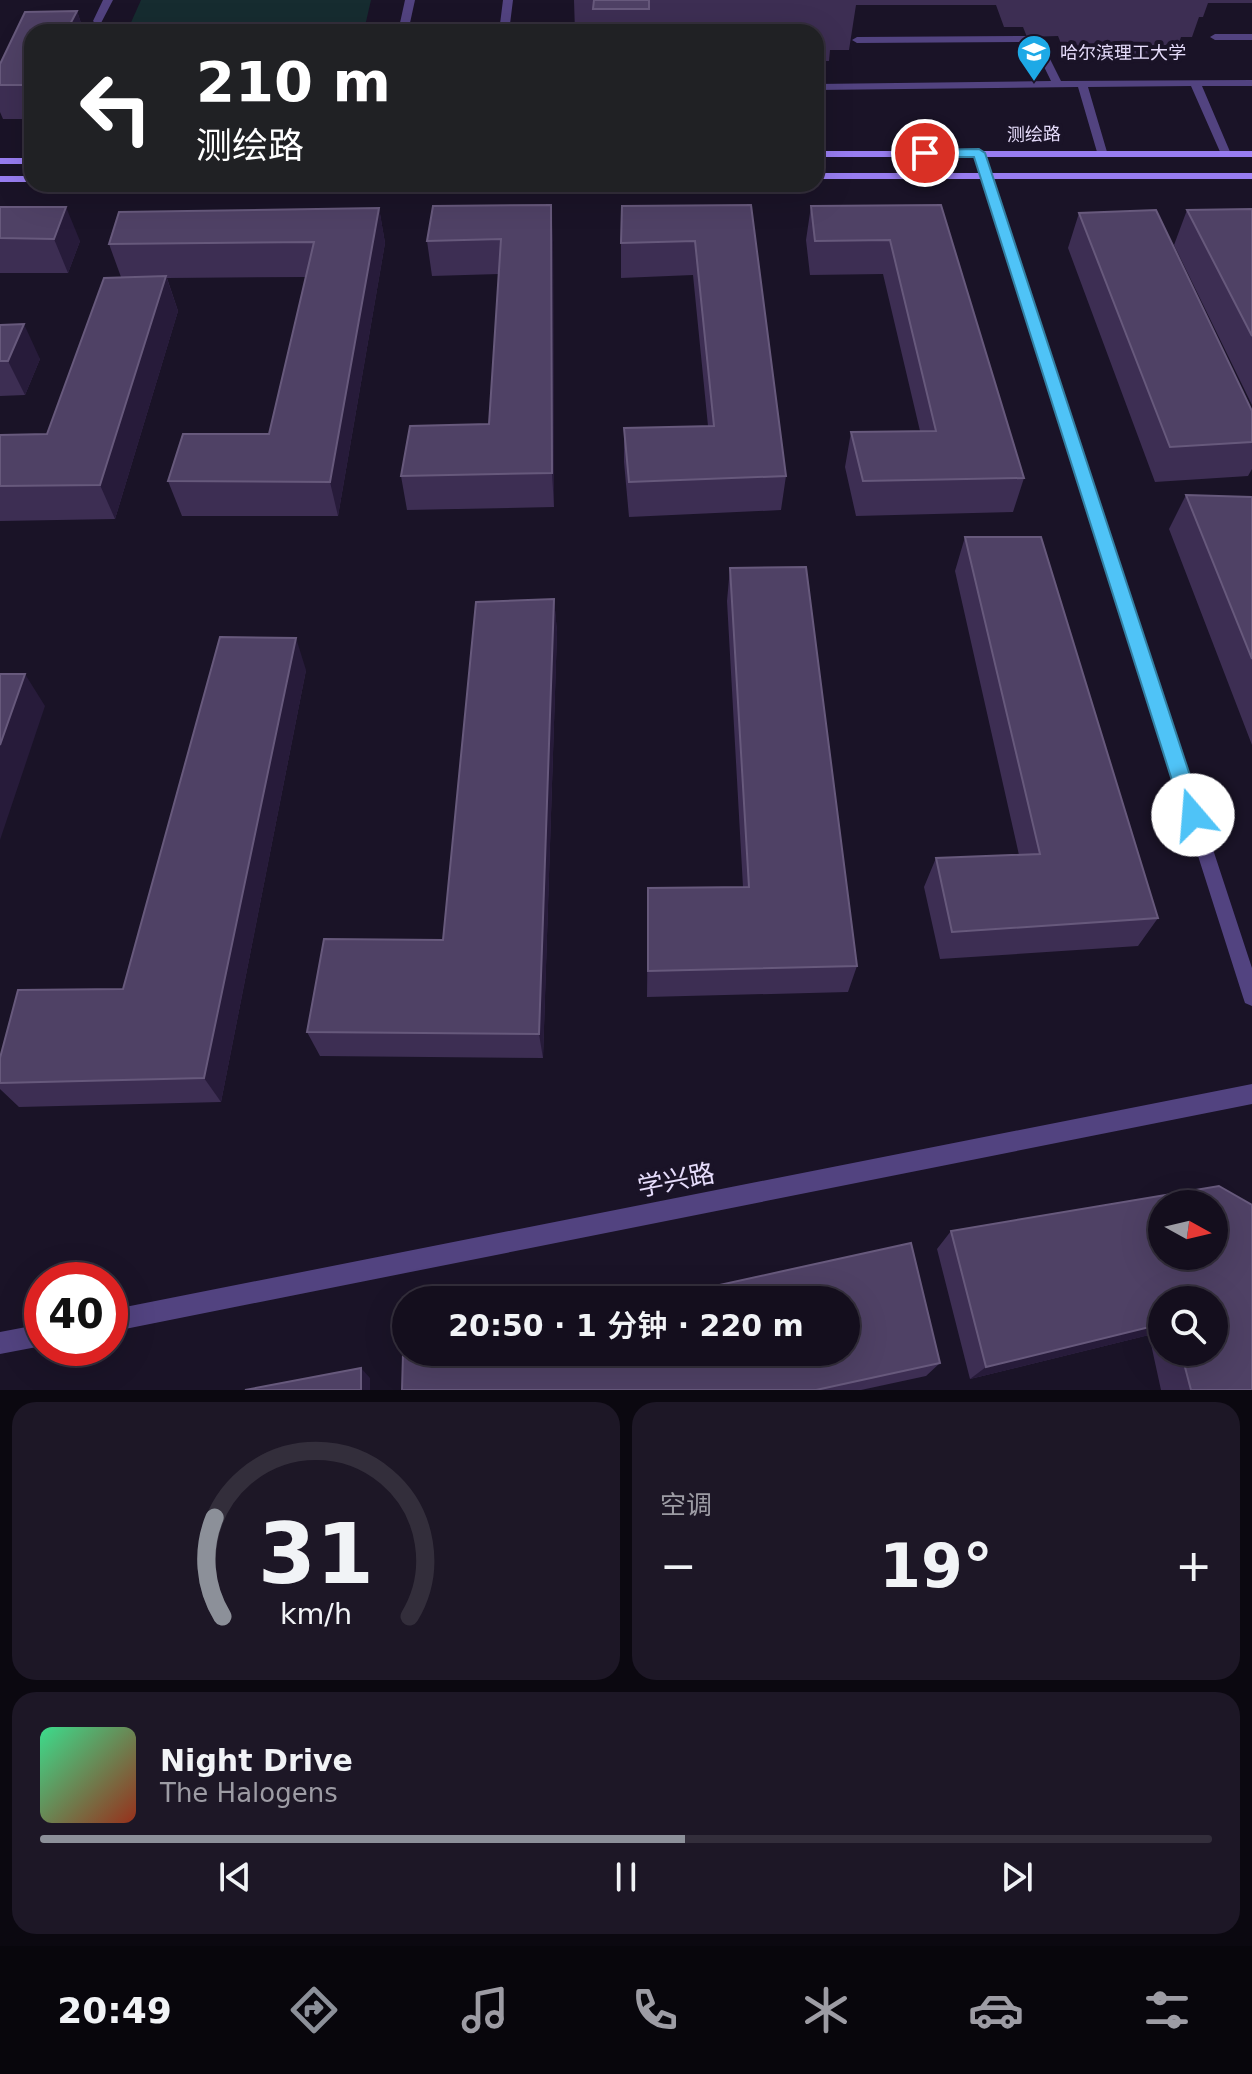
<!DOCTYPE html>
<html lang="zh">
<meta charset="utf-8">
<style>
body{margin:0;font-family:"DejaVu Sans","Noto Sans SC",sans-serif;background:#1d1726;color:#f1f3f6;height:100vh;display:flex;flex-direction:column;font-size:30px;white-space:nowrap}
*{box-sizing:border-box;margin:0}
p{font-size:26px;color:#9d9ca4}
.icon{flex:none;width:44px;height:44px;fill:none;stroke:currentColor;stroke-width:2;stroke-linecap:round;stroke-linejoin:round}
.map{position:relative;height:1390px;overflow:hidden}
.side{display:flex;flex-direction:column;gap:12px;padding:12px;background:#0b0810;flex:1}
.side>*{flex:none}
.guide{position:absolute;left:24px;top:24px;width:800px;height:168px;border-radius:24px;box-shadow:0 8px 32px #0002,0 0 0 2px #332e3b;background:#202124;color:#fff;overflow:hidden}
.needle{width:52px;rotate:98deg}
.tools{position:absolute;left:1148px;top:1190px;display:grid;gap:16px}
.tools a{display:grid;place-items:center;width:80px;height:80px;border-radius:50%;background:#140e1d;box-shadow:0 8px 32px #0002,0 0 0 2px #332e3b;font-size:40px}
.speed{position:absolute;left:24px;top:1262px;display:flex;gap:16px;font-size:40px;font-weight:700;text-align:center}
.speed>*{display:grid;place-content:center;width:104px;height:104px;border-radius:50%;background:#140e1d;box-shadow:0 8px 32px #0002,0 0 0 2px #332e3b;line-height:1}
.speed .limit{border:12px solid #d22;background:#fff;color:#111}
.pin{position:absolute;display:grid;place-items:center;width:68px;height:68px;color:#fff;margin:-34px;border:4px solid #fff;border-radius:50%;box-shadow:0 2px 8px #0007}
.me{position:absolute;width:88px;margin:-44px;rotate:342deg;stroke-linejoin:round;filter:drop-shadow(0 0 6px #0008)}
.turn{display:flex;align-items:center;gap:28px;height:168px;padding:0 40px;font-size:36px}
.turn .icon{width:104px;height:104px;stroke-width:2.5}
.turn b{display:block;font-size:56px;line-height:68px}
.big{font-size:60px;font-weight:600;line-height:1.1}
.side .tile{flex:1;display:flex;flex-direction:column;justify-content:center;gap:12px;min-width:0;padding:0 28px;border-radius:24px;background:#1d1726}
.side .dial{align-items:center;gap:0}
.dial svg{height:208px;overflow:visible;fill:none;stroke:#332e3b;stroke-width:7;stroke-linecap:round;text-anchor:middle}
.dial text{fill:#f1f3f6;stroke:none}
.song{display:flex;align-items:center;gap:24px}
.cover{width:96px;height:96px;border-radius:12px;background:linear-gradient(135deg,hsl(150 70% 55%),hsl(10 70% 35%))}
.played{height:8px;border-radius:4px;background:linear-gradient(90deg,#8c9099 55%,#332e3b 55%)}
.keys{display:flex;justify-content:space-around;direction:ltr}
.heat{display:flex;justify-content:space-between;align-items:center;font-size:44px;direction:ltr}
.side .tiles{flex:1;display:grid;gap:12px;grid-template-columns:1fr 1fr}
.tile:last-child{grid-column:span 2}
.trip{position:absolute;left:392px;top:1286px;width:468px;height:80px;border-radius:40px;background:#140e1d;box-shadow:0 8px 32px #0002,0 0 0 2px #332e3b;font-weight:600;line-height:80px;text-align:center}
.tabs{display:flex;height:128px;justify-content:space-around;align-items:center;background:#08060c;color:#9d9ca4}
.tabs .icon{width:56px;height:56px}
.tabs .current{color:#8c9099}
.tabs b{font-size:36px;color:#f1f3f6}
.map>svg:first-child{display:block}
.green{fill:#162c30}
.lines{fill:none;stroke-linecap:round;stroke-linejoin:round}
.service{fill:#524380;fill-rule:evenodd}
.tertiary{fill:#524380;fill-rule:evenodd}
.secondary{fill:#987df1;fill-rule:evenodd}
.wall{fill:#3d2e53;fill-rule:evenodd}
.shaded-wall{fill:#271b3a}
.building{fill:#4f4165;stroke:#67597c;stroke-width:2;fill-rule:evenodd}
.route{fill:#4fc3f7;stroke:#337fa1;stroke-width:2}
.labels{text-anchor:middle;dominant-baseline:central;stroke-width:8;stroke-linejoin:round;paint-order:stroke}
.far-poi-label{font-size:18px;fill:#e6dcfb;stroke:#1a1327;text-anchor:start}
.far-street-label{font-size:18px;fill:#e6dcfb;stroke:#1a1327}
.near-street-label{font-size:26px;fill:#e6dcfb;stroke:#1a1327}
</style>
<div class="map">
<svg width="1252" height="1390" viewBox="0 0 1252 1390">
<rect width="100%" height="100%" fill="#1a1327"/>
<!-- green -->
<path class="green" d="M141,0H371L365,26L129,27Z"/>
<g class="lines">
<!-- service -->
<path class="service" d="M103,0H113L101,23H95L93,21Z
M405,0H415L408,32H398Z
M503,0H513L509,32H499Z
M1252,34V40H1215L1210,37L1215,34Z
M1035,36L1040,39L1061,81L1252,80V86H1202L1231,154L1226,157L1221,154L1191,86L1088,87L1107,152L1102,155L1097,152L1078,87L816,90V84L1051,81L1032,42L857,43L852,40L857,37Z"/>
<!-- tertiary -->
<path class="tertiary" d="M979,150L984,153L1252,968V1006L1245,1003L1243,997L974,153Z
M1252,1084V1104L110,1332V1310Z
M42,1324V1346L0,1354V1332Z"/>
<!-- secondary -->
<path class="secondary" d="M816,151H1252V157H816Z
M0,158H32V164H0Z
M816,173H1252V179H816Z
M0,176H32V182H0Z"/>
</g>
<!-- wall -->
<path class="wall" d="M574,0H1252V3H1208L1203,17H1199L1192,37H1181L1175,56H1066L1058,36L1027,37L1023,27H1004L996,5H856L849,50H830L829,61H816V32H575Z
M77,11L84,32H32V119H3L0,112V64L25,12Z
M751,205L786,476L781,510L629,517L624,462V428L708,426L693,275L621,278V243Z
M941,205L1024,478L1013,512L856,516L845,467L851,432L920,431L883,274L810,275L806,240L811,206Z
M433,206L553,240L554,507L407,510L401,476L489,424L499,274L432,276L427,241Z
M0,207L80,241L68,273H0Z
M379,208L385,243L338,516H182L168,481L269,434L306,277L167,278L178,311L115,519L0,521V435L47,434L121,277L109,244Z
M1252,209V405L1174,245L1187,210Z
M1079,213L1252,411V469L1248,476L1155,482L1068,248Z
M0,325L40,359L25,395L0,396Z
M1186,495L1252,497V745L1169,529Z
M965,537L1158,918L1138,946L940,959L924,887L936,858L1019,855L955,571Z
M730,568L857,966L848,992L647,997L648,888L743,887L727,601Z
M554,599L557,632L543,1058L320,1056L307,1032L443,940Z
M306,670L221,1102L19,1107L0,1089V1058L123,989Z
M1252,1205V1390H1161L1149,1335L970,1379L937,1249L951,1231ZM1162,1300L1214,1352H1162Z
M940,1363L926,1376L861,1390H402Z"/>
<!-- shaded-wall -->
<path class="shaded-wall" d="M77,11L84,32H66Z
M551,205L553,240L554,507L552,473Z
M66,207L80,241L68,273L54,239Z
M379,208L385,243L338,516L330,482Z
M166,276L178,311L115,519L100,485Z
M24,324L40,359L25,395L8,361Z
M554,599L557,632L543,1058L539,1034Z
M296,638L306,670L221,1102L204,1078Z
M25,674L45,706L0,840V745Z
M1162,1324V1328L1149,1335L970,1379L986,1367Z
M361,1368L370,1378V1390H361Z"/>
<!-- building -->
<path class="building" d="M594,0H649V9H593Z
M77,11L66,32H32V85H0V64L25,12Z
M551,205L552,473L401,476L410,426L489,424L501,239L427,241L433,206Z
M751,205L786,476L629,482L624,428L714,426L695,241L621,243L622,206Z
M941,205L1024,478L863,481L851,432L936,431L890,240L815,241L811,206Z
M0,207H66L54,239L0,238Z
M379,208L330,482L168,481L183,434H269L314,242L109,244L119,212Z
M1252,209V336L1187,210Z
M1156,210L1252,411V442L1170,447L1079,213Z
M166,276L100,485L0,486V435L47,434L104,278Z
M24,324L8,361H0V325Z
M1186,495L1252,497V659Z
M965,537H1041L1158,918L952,932L936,858L1040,854Z
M806,567L857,966L648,971V888L749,887L730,568Z
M554,599L539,1034L307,1032L324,939L443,940L476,602Z
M220,637L296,638L204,1078L0,1083V1058L18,990L123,989Z
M0,674H25L0,745Z
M1219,1186L1252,1205V1390H1191L1181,1352H1214V1300H1162V1324L986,1367L951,1231ZM1162,1204H1214V1256H1162Z
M911,1243L940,1363L816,1390H402L403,1354L413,1352H846V1300H651Z
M361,1368V1390H245Z"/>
<!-- route -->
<path class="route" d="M979,149L985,153L1203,815L1200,821L1193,823L1186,821L1183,815L974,157H925L918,153L925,150Z"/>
<!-- icons -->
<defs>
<symbol id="university-pin" viewBox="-11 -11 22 30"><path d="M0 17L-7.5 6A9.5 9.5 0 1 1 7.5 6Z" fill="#1da9e6" stroke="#1a1327"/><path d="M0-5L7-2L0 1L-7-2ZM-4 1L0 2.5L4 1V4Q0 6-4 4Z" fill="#fff"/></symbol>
</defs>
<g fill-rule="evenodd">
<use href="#university-pin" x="1014" y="32" width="40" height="54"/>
</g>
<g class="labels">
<!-- far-poi labels -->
<g class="far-poi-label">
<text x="1060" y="52">哈尔滨理工大学</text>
</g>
<!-- far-street labels -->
<g class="far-street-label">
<text transform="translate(1034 134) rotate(-1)">测绘路</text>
</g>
<!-- near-street labels -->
<g class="near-street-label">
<text transform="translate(676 1180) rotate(-11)">学兴路</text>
</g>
</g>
</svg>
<div class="tools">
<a><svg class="needle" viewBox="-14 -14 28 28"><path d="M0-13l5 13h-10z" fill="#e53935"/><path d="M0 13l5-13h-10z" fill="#9d9ca4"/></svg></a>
<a><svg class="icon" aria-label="search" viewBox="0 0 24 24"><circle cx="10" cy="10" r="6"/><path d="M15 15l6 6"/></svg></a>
</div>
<div class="speed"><div class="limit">40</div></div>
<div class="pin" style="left:925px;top:153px;background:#d93025"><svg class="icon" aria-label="arrive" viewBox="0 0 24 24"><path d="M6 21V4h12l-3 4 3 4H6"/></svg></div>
<svg class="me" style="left:1193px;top:815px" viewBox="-20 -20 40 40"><circle r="19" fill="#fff"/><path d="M0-13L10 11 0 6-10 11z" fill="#4fc3f7"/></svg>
<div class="trip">20:50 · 1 分钟 · 220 m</div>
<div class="guide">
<div class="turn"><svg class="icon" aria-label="left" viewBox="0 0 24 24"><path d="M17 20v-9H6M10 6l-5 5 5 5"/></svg><div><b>210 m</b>测绘路</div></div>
</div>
</div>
<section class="side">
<div class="tiles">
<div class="tile dial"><svg viewBox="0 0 100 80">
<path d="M14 69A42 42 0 1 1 86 69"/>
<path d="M14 69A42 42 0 0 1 11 31" stroke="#8c9099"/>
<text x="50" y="56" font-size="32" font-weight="700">31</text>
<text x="50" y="72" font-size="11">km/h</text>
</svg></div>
<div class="tile"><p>空调</p>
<div class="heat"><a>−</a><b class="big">19°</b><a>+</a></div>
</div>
<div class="tile">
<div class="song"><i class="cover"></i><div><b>Night Drive</b><p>The Halogens</p></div></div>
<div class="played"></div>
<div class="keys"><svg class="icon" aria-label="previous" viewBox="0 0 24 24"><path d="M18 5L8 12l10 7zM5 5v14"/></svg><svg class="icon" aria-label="pause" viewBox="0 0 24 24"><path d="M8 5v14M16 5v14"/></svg><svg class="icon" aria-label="next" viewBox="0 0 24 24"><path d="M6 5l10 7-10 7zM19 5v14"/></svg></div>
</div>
</div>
</section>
<nav class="tabs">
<b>20:49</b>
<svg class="icon current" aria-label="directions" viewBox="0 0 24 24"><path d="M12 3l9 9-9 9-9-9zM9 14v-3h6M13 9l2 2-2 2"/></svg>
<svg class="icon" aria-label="music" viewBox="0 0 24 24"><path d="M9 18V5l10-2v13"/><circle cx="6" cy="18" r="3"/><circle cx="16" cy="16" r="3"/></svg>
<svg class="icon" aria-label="phone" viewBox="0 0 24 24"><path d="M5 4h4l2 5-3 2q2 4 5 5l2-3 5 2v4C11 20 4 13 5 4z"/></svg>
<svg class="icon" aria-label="climate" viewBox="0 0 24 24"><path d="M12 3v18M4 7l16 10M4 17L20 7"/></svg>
<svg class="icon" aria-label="car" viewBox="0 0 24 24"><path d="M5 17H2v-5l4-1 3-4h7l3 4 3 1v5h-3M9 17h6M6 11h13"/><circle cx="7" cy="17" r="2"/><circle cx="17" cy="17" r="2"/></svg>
<svg class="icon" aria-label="filters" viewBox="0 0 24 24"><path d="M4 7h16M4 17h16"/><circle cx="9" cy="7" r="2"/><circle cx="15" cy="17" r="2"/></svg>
</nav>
